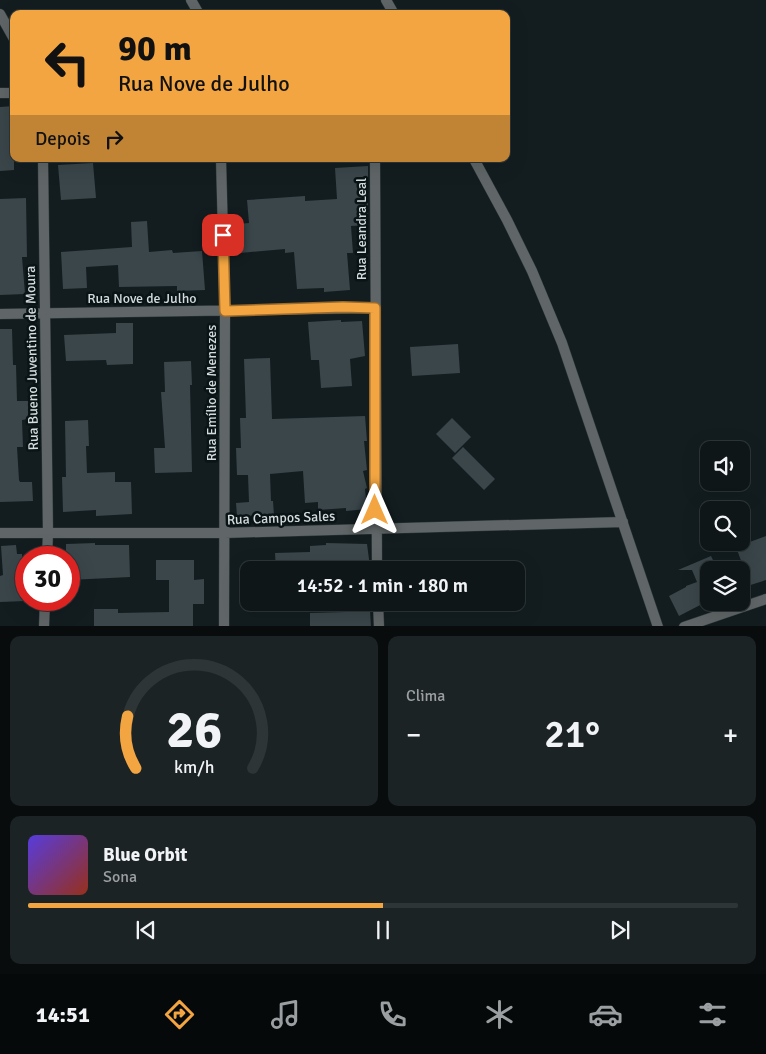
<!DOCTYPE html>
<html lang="pt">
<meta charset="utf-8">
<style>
body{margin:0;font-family:Signika,sans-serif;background:#1c2325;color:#f1f3f6;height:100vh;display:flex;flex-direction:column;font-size:19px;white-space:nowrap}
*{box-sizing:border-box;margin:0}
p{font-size:16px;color:#9b9fa2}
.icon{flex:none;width:28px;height:28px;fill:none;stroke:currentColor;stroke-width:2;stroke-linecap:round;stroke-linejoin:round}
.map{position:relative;height:626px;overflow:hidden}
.panel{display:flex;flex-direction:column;gap:10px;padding:10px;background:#080c0d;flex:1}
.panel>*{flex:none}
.top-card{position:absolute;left:10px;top:10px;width:500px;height:152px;border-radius:10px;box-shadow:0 5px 20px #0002,0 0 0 1px #2e3537;background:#f2a541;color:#111;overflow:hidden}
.buttons{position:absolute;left:700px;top:441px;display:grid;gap:10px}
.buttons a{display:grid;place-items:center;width:50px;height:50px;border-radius:10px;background:#0e1618;box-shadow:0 5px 20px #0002,0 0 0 1px #2e3537;font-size:25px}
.speed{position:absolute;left:15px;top:546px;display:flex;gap:10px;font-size:25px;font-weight:700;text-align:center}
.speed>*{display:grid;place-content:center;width:65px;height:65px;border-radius:50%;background:#0e1618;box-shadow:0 5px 20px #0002,0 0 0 1px #2e3537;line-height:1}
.speed .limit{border:8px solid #d22;background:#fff;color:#111}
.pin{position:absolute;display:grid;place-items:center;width:42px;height:42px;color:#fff;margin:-21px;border-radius:10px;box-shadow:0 2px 8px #0006}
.me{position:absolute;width:55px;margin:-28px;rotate:0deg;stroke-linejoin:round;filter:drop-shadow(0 0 4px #0008)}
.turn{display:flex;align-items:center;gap:18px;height:105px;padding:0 25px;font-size:22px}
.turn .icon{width:65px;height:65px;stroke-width:2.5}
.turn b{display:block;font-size:35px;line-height:42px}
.then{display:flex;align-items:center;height:48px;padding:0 25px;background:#0003;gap:10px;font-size:19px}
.big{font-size:38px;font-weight:600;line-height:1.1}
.panel .widget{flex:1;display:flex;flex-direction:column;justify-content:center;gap:8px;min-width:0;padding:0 18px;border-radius:10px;background:#1c2325}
.panel .dial{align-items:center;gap:0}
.dial svg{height:130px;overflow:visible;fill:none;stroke:#2e3537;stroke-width:7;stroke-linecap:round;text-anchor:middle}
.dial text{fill:#f1f3f6;stroke:none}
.song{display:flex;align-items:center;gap:15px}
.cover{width:60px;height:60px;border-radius:8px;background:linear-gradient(135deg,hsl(250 70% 55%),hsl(10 70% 35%))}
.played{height:5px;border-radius:2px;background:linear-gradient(90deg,#f2a541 50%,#2e3537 50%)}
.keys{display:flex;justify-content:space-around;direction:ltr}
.heat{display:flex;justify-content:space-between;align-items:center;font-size:28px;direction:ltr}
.panel .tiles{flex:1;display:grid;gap:10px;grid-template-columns:1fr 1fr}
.widget:last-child{grid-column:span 2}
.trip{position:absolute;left:240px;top:561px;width:285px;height:50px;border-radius:10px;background:#0e1618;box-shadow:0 5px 20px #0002,0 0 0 1px #2e3537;font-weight:600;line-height:50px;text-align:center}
.menu{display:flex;height:80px;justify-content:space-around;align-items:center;background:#06090a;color:#9b9fa2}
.menu .icon{width:35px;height:35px}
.menu .on{color:#f2a541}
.menu b{font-size:22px;color:#f1f3f6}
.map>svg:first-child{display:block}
.building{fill:#3a464a}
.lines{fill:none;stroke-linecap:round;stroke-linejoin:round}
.street-casing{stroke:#2e383a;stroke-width:11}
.street{stroke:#606667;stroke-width:10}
.route-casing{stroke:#9d6b2a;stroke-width:12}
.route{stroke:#f2a541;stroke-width:9}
.labels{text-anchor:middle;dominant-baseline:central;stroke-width:5;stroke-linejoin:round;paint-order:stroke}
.street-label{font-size:14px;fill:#d4dbdd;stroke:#0a1417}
</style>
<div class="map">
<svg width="766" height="627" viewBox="0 0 766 627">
<rect width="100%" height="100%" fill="#131d20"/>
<!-- building -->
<path class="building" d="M14,106V170L0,171V107Z
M93,163L96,198L61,200L58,165Z
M368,166V225L351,226L353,253H347L350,290L324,292V288L297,289L294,252L285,253V249L240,253L238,224L249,223L247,200L305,196V201L337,199L335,168Z
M26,198L27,257H22L25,294L0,295V199Z
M147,221L149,252L172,250L173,253L202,251L205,290L177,291V286L119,287L118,265L86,267L87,288L63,289L61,252L132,247L131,222Z
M341,320V322L362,321L365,356L350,359L352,386L321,388L319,360H311L308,322Z
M116,323H133V364L107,365L106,360L66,361L64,335L116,333Z
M0,329H12L13,365H16L17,401H28V419L22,420L23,447H17L19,480L20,482H32L33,501L0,502Z
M458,344L460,373L412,376L410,347Z
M270,358L272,419L365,416L367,441H364L367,470L363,471L367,488L365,489L367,509L346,511V508L318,510V502L305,503L303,471L270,474L271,501H273L274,515L237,516L236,503L249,502L248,475H237L236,448H241L240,418H246L244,359Z
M191,361L192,385H190L192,472L155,473L154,448H165L161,392H165L164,362Z
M452,418L471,437L455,453L436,434Z
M88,420L89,446H86L87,473L115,472V482H131L132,514L96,516V510L63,512L62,477H66L65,421Z
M463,447L495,479L484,490L452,458Z
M766,536V580L741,588V566H743L736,547Z
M95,543V545H129L130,577L69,580V558H66V544Z
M326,543L367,544L370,567L276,570L275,553L310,552V546L326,545Z
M16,545L17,554H22L23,584H26V601L0,602V576L3,575L1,546Z
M711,556L718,570H709V608L706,602L679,616L669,596L686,587V586L697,582L692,570H678Z
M156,560H194V580L204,579V604H193V627H94V609H118V613L169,612V580H156Z
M346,602H365V610H370L371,627H310V613L346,612Z"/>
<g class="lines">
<defs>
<path id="street" d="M191,0L199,14
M386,0L394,14
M0,14L14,39
M0,93H14
M43,159L48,533L47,558
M221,159L225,311L224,627
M375,159L377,570
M474,159L507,220L532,271L562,343L658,627
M0,314L375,308
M0,533H224L623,522
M378,602L379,627
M44,627L45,600
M684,627L766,599"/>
</defs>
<!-- street casing -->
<use href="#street" class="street-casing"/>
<!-- street -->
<use href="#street" class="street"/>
</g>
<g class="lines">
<defs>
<path id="route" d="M223,235L225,311L343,307L375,308V510"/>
</defs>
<!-- route casing -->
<use href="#route" class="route-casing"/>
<!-- route -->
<use href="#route" class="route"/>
</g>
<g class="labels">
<!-- street labels -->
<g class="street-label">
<text transform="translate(361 229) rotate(-90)">Rua Leandra Leal</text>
<text x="142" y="298">Rua Nove de Julho</text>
<text transform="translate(32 358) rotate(-91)">Rua Bueno Juventino de Moura</text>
<text transform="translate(211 393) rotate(-90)">Rua Emílio de Menezes</text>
<text transform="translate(281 518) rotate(-2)">Rua Campos Sales</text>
</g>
</g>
</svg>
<div class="buttons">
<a><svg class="icon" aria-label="sound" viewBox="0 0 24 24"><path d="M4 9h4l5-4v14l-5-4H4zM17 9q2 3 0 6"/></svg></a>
<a><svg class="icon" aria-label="search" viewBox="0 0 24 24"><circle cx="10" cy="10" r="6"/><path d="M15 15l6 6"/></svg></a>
<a><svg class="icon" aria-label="layers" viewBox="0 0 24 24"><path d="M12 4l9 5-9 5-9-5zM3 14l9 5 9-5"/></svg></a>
</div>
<div class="speed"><div class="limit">30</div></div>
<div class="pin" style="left:223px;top:235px;background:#d93025"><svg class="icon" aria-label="arrive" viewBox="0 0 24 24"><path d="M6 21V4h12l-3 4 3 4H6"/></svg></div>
<svg class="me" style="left:375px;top:510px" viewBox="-20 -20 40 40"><path d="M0-17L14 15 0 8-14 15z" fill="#f2a541" stroke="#fff" stroke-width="4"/></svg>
<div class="trip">14:52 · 1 min · 180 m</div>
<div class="top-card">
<div class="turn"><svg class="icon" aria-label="left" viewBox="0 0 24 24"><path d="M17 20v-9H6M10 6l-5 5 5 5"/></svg><div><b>90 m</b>Rua Nove de Julho</div></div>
<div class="then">Depois<svg class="icon" aria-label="right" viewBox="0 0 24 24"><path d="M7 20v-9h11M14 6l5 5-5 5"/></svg></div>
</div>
</div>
<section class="panel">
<div class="tiles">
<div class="widget dial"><svg viewBox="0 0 100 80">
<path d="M14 69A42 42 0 1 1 86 69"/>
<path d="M14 69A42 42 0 0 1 9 37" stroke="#f2a541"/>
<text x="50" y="56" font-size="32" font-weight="700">26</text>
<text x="50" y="72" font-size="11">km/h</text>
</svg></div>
<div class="widget"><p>Clima</p>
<div class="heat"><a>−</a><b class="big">21°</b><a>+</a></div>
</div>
<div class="widget">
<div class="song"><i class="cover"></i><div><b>Blue Orbit</b><p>Sona</p></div></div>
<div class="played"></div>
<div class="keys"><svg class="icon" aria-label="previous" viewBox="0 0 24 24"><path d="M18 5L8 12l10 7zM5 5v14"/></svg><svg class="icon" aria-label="pause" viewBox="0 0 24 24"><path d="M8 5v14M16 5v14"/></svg><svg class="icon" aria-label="next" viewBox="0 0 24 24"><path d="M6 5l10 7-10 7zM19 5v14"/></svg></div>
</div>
</div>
</section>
<nav class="menu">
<b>14:51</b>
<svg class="icon on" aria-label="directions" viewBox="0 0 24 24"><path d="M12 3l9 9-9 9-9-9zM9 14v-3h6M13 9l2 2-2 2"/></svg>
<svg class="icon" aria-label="music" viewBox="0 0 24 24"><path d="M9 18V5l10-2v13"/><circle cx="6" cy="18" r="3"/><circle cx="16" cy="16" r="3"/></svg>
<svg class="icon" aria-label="phone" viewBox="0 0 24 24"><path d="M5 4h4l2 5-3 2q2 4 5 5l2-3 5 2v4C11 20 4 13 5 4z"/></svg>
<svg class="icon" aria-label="climate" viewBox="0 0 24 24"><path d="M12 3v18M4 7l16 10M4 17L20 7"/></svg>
<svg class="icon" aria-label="car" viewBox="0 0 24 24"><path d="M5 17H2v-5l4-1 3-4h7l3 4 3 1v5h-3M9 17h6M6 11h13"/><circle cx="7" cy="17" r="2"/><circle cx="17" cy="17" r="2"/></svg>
<svg class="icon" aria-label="filters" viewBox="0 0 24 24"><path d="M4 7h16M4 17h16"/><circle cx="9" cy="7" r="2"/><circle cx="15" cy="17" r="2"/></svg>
</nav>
